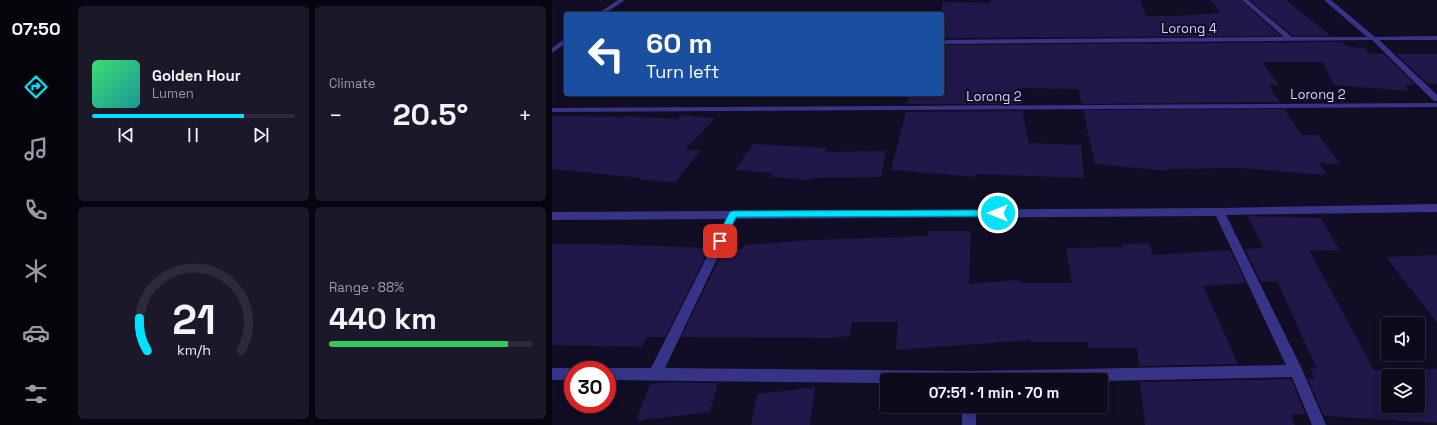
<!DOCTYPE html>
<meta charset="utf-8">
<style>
body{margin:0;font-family:"Space Grotesk",sans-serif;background:#1b1829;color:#f1f3f6;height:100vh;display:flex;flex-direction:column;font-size:15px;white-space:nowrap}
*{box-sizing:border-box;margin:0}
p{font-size:13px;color:#9a9aa3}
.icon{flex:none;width:22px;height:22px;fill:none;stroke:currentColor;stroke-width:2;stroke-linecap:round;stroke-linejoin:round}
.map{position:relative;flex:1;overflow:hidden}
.side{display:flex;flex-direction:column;gap:6px;padding:6px;background:#07060f;width:480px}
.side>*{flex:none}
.guide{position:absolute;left:12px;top:12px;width:380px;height:84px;border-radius:4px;box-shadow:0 2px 10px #0003,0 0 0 1px #2d2b3b;background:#1a4fa0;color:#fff;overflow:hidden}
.controls{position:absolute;left:829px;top:317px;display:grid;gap:8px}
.controls a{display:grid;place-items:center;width:44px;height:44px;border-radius:4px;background:#0d0a1c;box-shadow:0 2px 10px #0003,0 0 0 1px #2d2b3b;font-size:20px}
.speed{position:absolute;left:12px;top:361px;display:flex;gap:8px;font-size:20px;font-weight:700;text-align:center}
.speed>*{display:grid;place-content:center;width:52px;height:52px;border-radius:50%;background:#0d0a1c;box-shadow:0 2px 10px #0003,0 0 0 1px #2d2b3b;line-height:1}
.speed .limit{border:6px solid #d22;background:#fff;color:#111}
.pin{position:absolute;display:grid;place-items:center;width:34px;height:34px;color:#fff;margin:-17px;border-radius:8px;box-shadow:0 2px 6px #0006}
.me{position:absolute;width:44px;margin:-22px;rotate:270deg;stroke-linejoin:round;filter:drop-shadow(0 0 3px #0008)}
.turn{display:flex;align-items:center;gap:14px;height:84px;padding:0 16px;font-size:18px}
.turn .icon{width:52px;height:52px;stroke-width:2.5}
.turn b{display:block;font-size:28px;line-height:34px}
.big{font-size:30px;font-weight:800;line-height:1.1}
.side .widget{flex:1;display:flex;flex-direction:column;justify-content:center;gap:6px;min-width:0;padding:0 14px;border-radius:6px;background:#1b1829}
.side .dial{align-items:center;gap:0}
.dial svg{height:104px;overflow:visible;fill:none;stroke:#2d2b3b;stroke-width:7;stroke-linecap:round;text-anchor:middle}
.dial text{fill:#f1f3f6;stroke:none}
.song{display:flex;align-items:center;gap:12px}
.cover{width:48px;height:48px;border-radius:6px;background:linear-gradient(135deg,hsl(140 70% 55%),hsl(180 70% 35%))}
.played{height:4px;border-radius:2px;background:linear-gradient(90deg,#00e1fc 75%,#2d2b3b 75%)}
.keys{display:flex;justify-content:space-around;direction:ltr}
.heat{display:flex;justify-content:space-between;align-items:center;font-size:22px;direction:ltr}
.charge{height:6px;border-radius:3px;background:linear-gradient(90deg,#34c759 88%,#2d2b3b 0)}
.side .tiles{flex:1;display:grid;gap:6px;grid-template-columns:repeat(2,1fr)}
.trip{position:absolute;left:328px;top:373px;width:228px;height:40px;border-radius:4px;background:#0d0a1c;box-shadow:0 2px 10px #0003,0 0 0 1px #2d2b3b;font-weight:800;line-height:40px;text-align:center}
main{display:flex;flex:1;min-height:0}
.tabs{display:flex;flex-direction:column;width:72px;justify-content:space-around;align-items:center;background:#05040b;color:#9a9aa3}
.tabs .icon{width:28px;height:28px}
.tabs .active{color:#00e1fc}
.tabs b{font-size:18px;color:#f1f3f6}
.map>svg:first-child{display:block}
.building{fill:#211748;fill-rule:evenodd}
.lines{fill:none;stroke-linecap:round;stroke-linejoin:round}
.street{fill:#373488;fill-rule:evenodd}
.route{fill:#00e1fc;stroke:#0092a4}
.labels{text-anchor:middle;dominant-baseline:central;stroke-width:4;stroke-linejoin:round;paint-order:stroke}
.far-street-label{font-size:13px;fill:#d7d1ff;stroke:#110d25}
</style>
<main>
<nav class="tabs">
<b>07:50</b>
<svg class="icon active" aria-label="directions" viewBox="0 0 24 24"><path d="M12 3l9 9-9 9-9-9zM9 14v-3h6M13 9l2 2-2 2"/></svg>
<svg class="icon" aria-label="music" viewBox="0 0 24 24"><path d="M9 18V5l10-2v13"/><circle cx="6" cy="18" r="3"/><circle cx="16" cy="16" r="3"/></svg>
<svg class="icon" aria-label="phone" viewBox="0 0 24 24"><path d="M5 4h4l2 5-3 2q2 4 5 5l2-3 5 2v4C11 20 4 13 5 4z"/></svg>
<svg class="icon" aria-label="climate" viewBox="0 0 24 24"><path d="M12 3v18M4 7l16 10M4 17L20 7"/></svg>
<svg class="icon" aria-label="car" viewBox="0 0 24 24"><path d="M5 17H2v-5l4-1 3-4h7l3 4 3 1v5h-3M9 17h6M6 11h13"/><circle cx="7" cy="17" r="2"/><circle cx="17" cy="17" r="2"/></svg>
<svg class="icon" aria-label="filters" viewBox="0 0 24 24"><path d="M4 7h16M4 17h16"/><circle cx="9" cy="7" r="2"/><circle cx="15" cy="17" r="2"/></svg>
</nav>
<section class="side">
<div class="tiles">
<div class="widget">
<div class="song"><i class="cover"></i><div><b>Golden Hour</b><p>Lumen</p></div></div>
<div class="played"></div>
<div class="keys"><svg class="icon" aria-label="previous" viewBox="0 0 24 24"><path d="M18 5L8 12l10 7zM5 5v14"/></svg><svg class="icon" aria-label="pause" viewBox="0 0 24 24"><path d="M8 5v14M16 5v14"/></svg><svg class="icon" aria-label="next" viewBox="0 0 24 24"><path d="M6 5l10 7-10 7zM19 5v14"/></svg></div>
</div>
<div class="widget"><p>Climate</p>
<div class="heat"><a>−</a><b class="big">20.5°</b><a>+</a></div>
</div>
<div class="widget dial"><svg viewBox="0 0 100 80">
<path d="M14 69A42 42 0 1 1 86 69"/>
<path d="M14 69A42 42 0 0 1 8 44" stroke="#00e1fc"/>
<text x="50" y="56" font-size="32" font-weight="700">21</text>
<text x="50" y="72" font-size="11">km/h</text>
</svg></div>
<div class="widget"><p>Range · 88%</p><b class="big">440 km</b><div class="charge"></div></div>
</div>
</section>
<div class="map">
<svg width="885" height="425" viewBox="0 0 885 425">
<rect width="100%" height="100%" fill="#110d25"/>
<!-- building -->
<path class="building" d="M439,0H588L594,16H622L669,13L658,0H689L728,36L390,38V2L438,3Z
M698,0H734L779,36H741Z
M789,42L798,47L812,48L817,54H832L863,84L852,85L857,91L782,85L771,62H710L727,85H716L728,102L530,104L526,89L465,88L469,104H355L358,94H390V45Z
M844,54H885V84H876Z
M732,109L750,135H766L789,164L767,163L775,175L688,168L615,169L616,171L543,164L531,110Z
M470,111L477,143L529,145L532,178L425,174L424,177L339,170L354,112Z
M129,115L163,118L133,150H149L123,182L88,180L89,178L0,169V116L71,117L73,116L125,119Z
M201,144L275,148L273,152L334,151L329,177L259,178L258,180L218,177L221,173L183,170Z
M696,216L769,218L788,251L757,250L822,370L885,369V423L772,416L756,379H763L758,368L765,369L725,281L709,282L693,249L711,248ZM836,376H866V406H836Z
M376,231H419L417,284L467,280L468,283H520L514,248L571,247L570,244L597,243L601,255L678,250L694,283L651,286L686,364L587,366L585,348H536L535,342H479L478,340L344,350L346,322H300L298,336L277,338L129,337L172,249H190L192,245L260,240L375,236Z
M0,244L82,245L158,248L113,337H95L89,347L0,345Z
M885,255V323L834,257Z
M739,379L754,415L739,414L743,425H593L588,382Z
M116,382L166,383L158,412L84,421L98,384Z
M263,387L258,425H199L205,394Z"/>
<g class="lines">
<!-- street -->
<path class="street" d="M66,0H73L52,14H45Z
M690,0H696L740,37H815L772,0H779L823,37L885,36V40H827L885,95V101H882L820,40L390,44V40L732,37Z
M14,38V43L0,53V48Z
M885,103V107L0,112V108Z
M885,204V212L674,215L749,367L774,425H760L740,377L549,381L335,380V383L55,380V370H50L55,368H99L174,219L0,220V212L667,208ZM664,216L734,365L419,371L113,368L184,219Z
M0,368H21L26,370H21V380H0Z
M410,406H424V425H410Z"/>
</g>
<!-- route -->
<path class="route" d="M446,210L450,213L446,216L184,217L171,243L168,244L163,241L178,212L181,211Z"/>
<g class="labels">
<!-- far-street labels -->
<g class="far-street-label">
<text x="637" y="28">Lorong 4</text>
<text x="766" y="94">Lorong 2</text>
<text x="442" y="96">Lorong 2</text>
</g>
</g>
</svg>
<div class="controls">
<a><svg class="icon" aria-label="sound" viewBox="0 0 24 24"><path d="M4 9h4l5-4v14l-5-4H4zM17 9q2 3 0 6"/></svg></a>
<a><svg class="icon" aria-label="layers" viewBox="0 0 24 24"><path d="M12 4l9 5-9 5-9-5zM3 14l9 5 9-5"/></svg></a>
</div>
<div class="speed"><div class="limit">30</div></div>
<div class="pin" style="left:168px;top:241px;background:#d93025"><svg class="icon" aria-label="arrive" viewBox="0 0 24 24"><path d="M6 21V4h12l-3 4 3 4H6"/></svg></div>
<svg class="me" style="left:446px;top:213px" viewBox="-20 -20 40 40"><circle r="17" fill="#00e1fc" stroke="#fff" stroke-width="3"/><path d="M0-11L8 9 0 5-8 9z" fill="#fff"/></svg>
<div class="trip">07:51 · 1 min · 70 m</div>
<div class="guide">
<div class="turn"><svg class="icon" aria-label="left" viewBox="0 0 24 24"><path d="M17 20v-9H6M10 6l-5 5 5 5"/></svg><div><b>60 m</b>Turn left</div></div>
</div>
</div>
</main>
